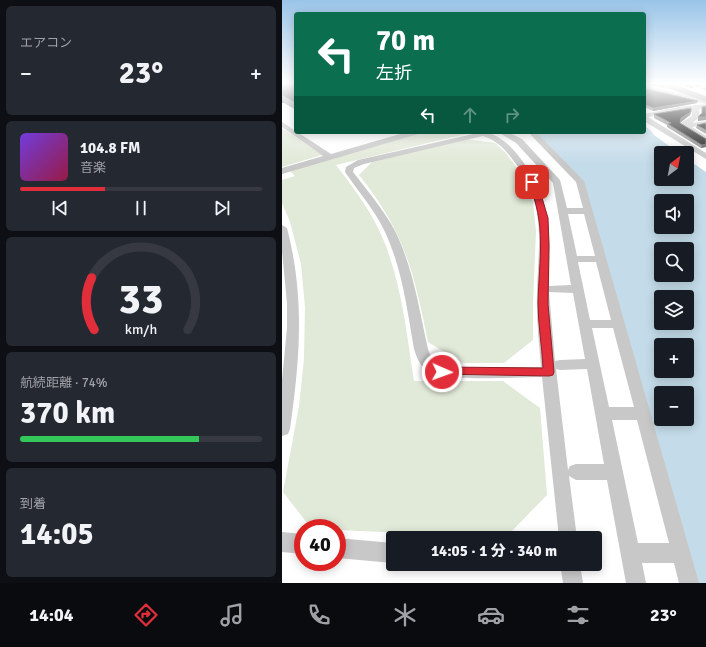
<!DOCTYPE html>
<html lang="ja">
<meta charset="utf-8">
<style>
body{margin:0;font-family:Signika,"Noto Sans JP",sans-serif;background:#242831;color:#f1f3f6;height:100vh;display:flex;flex-direction:column;font-size:15px;white-space:nowrap}
*{box-sizing:border-box;margin:0}
p{font-size:13px;color:#9ea1a6}
.icon{flex:none;width:22px;height:22px;fill:none;stroke:currentColor;stroke-width:2;stroke-linecap:round;stroke-linejoin:round}
.map{position:relative;flex:1;overflow:hidden}
.drawer{display:flex;flex-direction:column;gap:6px;padding:6px;background:#0d0f14;width:282px}
.drawer>*{flex:none}
.top-card{position:absolute;left:12px;top:12px;width:352px;height:122px;border-radius:4px;box-shadow:0 2px 10px #0003;background:#0b6e4f;color:#fff;overflow:hidden}
.needle{width:26px;rotate:32deg}
.buttons{position:absolute;left:372px;top:146px;display:grid;gap:8px}
.buttons a{display:grid;place-items:center;width:40px;height:40px;border-radius:4px;background:#171b24;box-shadow:0 2px 10px #0003;font-size:20px}
.speed{position:absolute;left:12px;top:519px;display:flex;gap:8px;font-size:20px;font-weight:700;text-align:center}
.speed>*{display:grid;place-content:center;width:52px;height:52px;border-radius:50%;background:#171b24;box-shadow:0 2px 10px #0003;line-height:1}
.speed .limit{border:6px solid #d22;background:#fff;color:#111}
.pin{position:absolute;display:grid;place-items:center;width:34px;height:34px;color:#fff;margin:-17px;border-radius:8px;box-shadow:0 2px 6px #0006}
.me{position:absolute;width:44px;margin:-22px;rotate:92deg;stroke-linejoin:round;filter:drop-shadow(0 0 3px #0008)}
.turn{display:flex;align-items:center;gap:14px;height:84px;padding:0 16px;font-size:18px}
.turn .icon{width:52px;height:52px;stroke-width:2.5}
.turn b{display:block;font-size:28px;line-height:34px}
.lanes{display:flex;align-items:center;height:38px;padding:0 16px;background:#0003;justify-content:center;gap:20px;direction:ltr}
.lanes .off{opacity:.35}
.big{font-size:30px;font-weight:800;line-height:1.1}
.drawer .widget{flex:1;display:flex;flex-direction:column;justify-content:center;gap:6px;min-width:0;padding:0 14px;border-radius:6px;background:#242831}
.drawer .dial{align-items:center;gap:0}
.dial svg{height:104px;overflow:visible;fill:none;stroke:#363941;stroke-width:7;stroke-linecap:round;text-anchor:middle}
.dial text{fill:#f1f3f6;stroke:none}
.song{display:flex;align-items:center;gap:12px}
.cover{width:48px;height:48px;border-radius:6px;background:linear-gradient(135deg,hsl(260 70% 55%),hsl(340 70% 35%))}
.played{height:4px;border-radius:2px;background:linear-gradient(90deg,#e22e3a 35%,#363941 35%)}
.keys{display:flex;justify-content:space-around;direction:ltr}
.heat{display:flex;justify-content:space-between;align-items:center;font-size:22px;direction:ltr}
.charge{height:6px;border-radius:3px;background:linear-gradient(90deg,#34c759 74%,#363941 0)}
.trip{position:absolute;left:104px;top:531px;width:216px;height:40px;border-radius:4px;background:#171b24;box-shadow:0 2px 10px #0003;font-weight:800;line-height:40px;text-align:center}
.tabs{display:flex;height:64px;justify-content:space-around;align-items:center;background:#090b0e;color:#9ea1a6}
.tabs .icon{width:28px;height:28px}
.tabs .on{color:#e22e3a}
.tabs b{font-size:18px;color:#f1f3f6}
main{display:flex;flex:1;min-height:0}
.map>svg:first-child{display:block}
.green{fill:#e1e9d8}
.water{fill:#c4dbe9;fill-rule:evenodd}
.lines{fill:none;stroke-linecap:round;stroke-linejoin:round}
.minor{fill:#c8c8c8;fill-rule:evenodd}
.highway{fill:#929292;fill-rule:evenodd}
.rail-casing{stroke:#808080;stroke-width:2.5}
.rail{stroke:#fff;stroke-width:1.5;stroke-dasharray:4.5;stroke-linecap:butt}
.wall{fill:#888}
.shaded-wall{fill:#595959}
.building{fill:#121212;stroke:#595959}
.route{fill:#e22e3a;stroke:#931e26}
</style>
<main>
<section class="drawer">
<div class="widget"><p>エアコン</p>
<div class="heat"><a>−</a><b class="big">23°</b><a>+</a></div>
</div>
<div class="widget">
<div class="song"><i class="cover"></i><div><b>104.8 FM</b><p>音楽</p></div></div>
<div class="played"></div>
<div class="keys"><svg class="icon" aria-label="previous" viewBox="0 0 24 24"><path d="M18 5L8 12l10 7zM5 5v14"/></svg><svg class="icon" aria-label="pause" viewBox="0 0 24 24"><path d="M8 5v14M16 5v14"/></svg><svg class="icon" aria-label="next" viewBox="0 0 24 24"><path d="M6 5l10 7-10 7zM19 5v14"/></svg></div>
</div>
<div class="widget dial"><svg viewBox="0 0 100 80">
<path d="M14 69A42 42 0 1 1 86 69"/>
<path d="M14 69A42 42 0 0 1 12 29" stroke="#e22e3a"/>
<text x="50" y="56" font-size="32" font-weight="700">33</text>
<text x="50" y="72" font-size="11">km/h</text>
</svg></div>
<div class="widget"><p>航続距離 · 74%</p><b class="big">370 km</b><div class="charge"></div></div>
<div class="widget"><p>到着</p><b class="big">14:05</b></div>
</section>
<div class="map">
<svg width="424" height="583" viewBox="0 0 424 583">
<rect width="100%" height="100%" fill="#fff"/>
<!-- green -->
<path class="green" d="M0,128L40,155L0,167Z
M140,132H192L54,165C69,185 85,205 96,228C119,275 124,330 132,381H221L258,408L265,495L227,534L170,535L55,530V528H29L1,492L17,406L22,359L23,307L19,264L8,222L0,203V180L13,176L7,170Z
M183,139L213,143L224,153L239,174L251,202L254,231L251,302V340L222,363H180L146,342C132,273 123,232 77,175L91,161Z"/>
<!-- water -->
<path class="water" d="M362,125L369,131L372,135L397,153H379V179H405V159L424,172V583H415L300,180L253,132H362ZM379,201H405V227H379ZM379,249H405V275H379ZM379,297H405V323H379ZM379,345H405V371H379ZM379,393H405V419H379Z"/>
<g class="lines">
<!-- minor -->
<path class="minor" d="M362,85L424,100V108L417,109L418,117L410,123L424,121V125L410,127L424,136V141L399,126L400,122L410,116V110L366,117L424,153V159L362,121V114L396,107L424,104L362,89Z
M0,122L49,154L125,132H137L136,134L0,174V168L41,156L0,127Z
M200,132C214,133 226,143 235,154C272,199 268,231 267,286L289,285L271,183L234,143L216,132H226L240,139L278,180L285,208H301L294,182L246,132H254L302,181L417,583H397L392,563H360L364,583H344L325,480H294L287,476L295,538H277L260,377C236,377 165,382 147,372C138,367 135,358 132,349C125,309 120,267 102,230C92,209 76,191 63,172L64,167L76,160ZM201,136C214,140 223,149 231,160C266,205 256,242 255,294C254,318 257,342 259,367H167C155,365 149,360 146,349C137,309 131,266 112,229C101,209 85,190 71,172L72,168L82,164ZM286,214H302L313,256H295ZM296,262H314L329,320H308ZM267,292L291,293L303,359L278,360L273,361ZM310,328H331L352,407H327ZM274,369L278,370L305,369L322,464H294L288,466L286,470ZM330,420H355L387,543H356Z
M0,225L5,228C23,298 18,358 8,429L6,434L0,436V380L5,328V303L0,251Z
M0,532L21,534V554L0,552Z
M55,538L111,543V563L55,558Z
M278,564H298L301,583H281Z"/>
<!-- highway -->
<path class="highway" d="M375,83H388L424,96V102L377,85Z"/>
<defs>
<path id="rail" d="M409,83L424,89"/>
</defs>
<!-- rail casing -->
<use href="#rail" class="rail-casing"/>
<!-- rail -->
<use href="#rail" class="rail"/>
</g>
<!-- wall -->
<path class="wall" d="M0,83H14V110L2,103H0Z
M362,83H376L382,86L381,88L362,84Z
M395,83H404L411,86V88H408L395,84Z
M362,87V88L415,103L371,111L362,107Z
M409,112L408,115L399,122L398,123L424,139V147L419,148L385,127V125L372,118V114Z
M424,123V134L414,128L415,125Z"/>
<!-- shaded-wall -->
<path class="shaded-wall" d="M408,86H411V88H408Z
M0,96L2,103H0Z
M416,101L415,103L371,111V108Z
M409,112L408,115L399,122V118Z
M416,117H424V120L416,121Z
M424,144V147L419,148L420,145Z"/>
<!-- building -->
<path class="building" d="M0,83H14V103L0,95Z
M370,83H376L382,86Z
M398,83H404L411,86H408Z
M362,87V88L416,101L371,108L362,104Z
M424,106V117H416L420,113V107Z
M409,108V112L399,118L398,123L424,139V144L420,145L386,124L389,123L372,114Z
M424,123V130L415,125Z"/>
<!-- sky -->
<linearGradient id="sky" x2="0" y2="1"><stop stop-color="#99c4e8"/><stop offset="0.51" stop-color="#fff"/><stop offset="1" stop-color="#fff" stop-opacity="0"/></linearGradient>
<rect width="424" height="164" fill="url(#sky)"/>
<!-- route -->
<path class="route" d="M247,180L253,182L260,198L266,218L267,245L266,304L272,372L271,375L267,376L156,374L154,372L156,369L160,367L261,368C260,346 256,324 256,303C257,258 265,225 246,182Z"/>
</svg>
<div class="buttons">
<a><svg class="needle" viewBox="-14 -14 28 28"><path d="M0-13l5 13h-10z" fill="#e53935"/><path d="M0 13l5-13h-10z" fill="#9ea1a6"/></svg></a>
<a><svg class="icon" aria-label="sound" viewBox="0 0 24 24"><path d="M4 9h4l5-4v14l-5-4H4zM17 9q2 3 0 6"/></svg></a>
<a><svg class="icon" aria-label="search" viewBox="0 0 24 24"><circle cx="10" cy="10" r="6"/><path d="M15 15l6 6"/></svg></a>
<a><svg class="icon" aria-label="layers" viewBox="0 0 24 24"><path d="M12 4l9 5-9 5-9-5zM3 14l9 5 9-5"/></svg></a>
<a>+</a>
<a>−</a>
</div>
<div class="speed"><div class="limit">40</div></div>
<div class="pin" style="left:250px;top:182px;background:#d93025"><svg class="icon" aria-label="arrive" viewBox="0 0 24 24"><path d="M6 21V4h12l-3 4 3 4H6"/></svg></div>
<svg class="me" style="left:160px;top:372px" viewBox="-20 -20 40 40"><circle r="17" fill="#e22e3a" stroke="#fff" stroke-width="3"/><path d="M0-11L8 9 0 5-8 9z" fill="#fff"/></svg>
<div class="trip">14:05 · 1 分 · 340 m</div>
<div class="top-card">
<div class="turn"><svg class="icon" aria-label="left" viewBox="0 0 24 24"><path d="M17 20v-9H6M10 6l-5 5 5 5"/></svg><div><b>70 m</b>左折</div></div>
<div class="lanes"><svg class="icon" aria-label="left" viewBox="0 0 24 24"><path d="M17 20v-9H6M10 6l-5 5 5 5"/></svg><svg class="icon off" aria-label="ahead" viewBox="0 0 24 24"><path d="M12 20V5M6 11l6-6 6 6"/></svg><svg class="icon off" aria-label="right" viewBox="0 0 24 24"><path d="M7 20v-9h11M14 6l5 5-5 5"/></svg></div>
</div>
</div>
</main>
<nav class="tabs">
<b>14:04</b>
<svg class="icon on" aria-label="directions" viewBox="0 0 24 24"><path d="M12 3l9 9-9 9-9-9zM9 14v-3h6M13 9l2 2-2 2"/></svg>
<svg class="icon" aria-label="music" viewBox="0 0 24 24"><path d="M9 18V5l10-2v13"/><circle cx="6" cy="18" r="3"/><circle cx="16" cy="16" r="3"/></svg>
<svg class="icon" aria-label="phone" viewBox="0 0 24 24"><path d="M5 4h4l2 5-3 2q2 4 5 5l2-3 5 2v4C11 20 4 13 5 4z"/></svg>
<svg class="icon" aria-label="climate" viewBox="0 0 24 24"><path d="M12 3v18M4 7l16 10M4 17L20 7"/></svg>
<svg class="icon" aria-label="car" viewBox="0 0 24 24"><path d="M5 17H2v-5l4-1 3-4h7l3 4 3 1v5h-3M9 17h6M6 11h13"/><circle cx="7" cy="17" r="2"/><circle cx="17" cy="17" r="2"/></svg>
<svg class="icon" aria-label="filters" viewBox="0 0 24 24"><path d="M4 7h16M4 17h16"/><circle cx="9" cy="7" r="2"/><circle cx="15" cy="17" r="2"/></svg>
<b>23°</b>
</nav>
